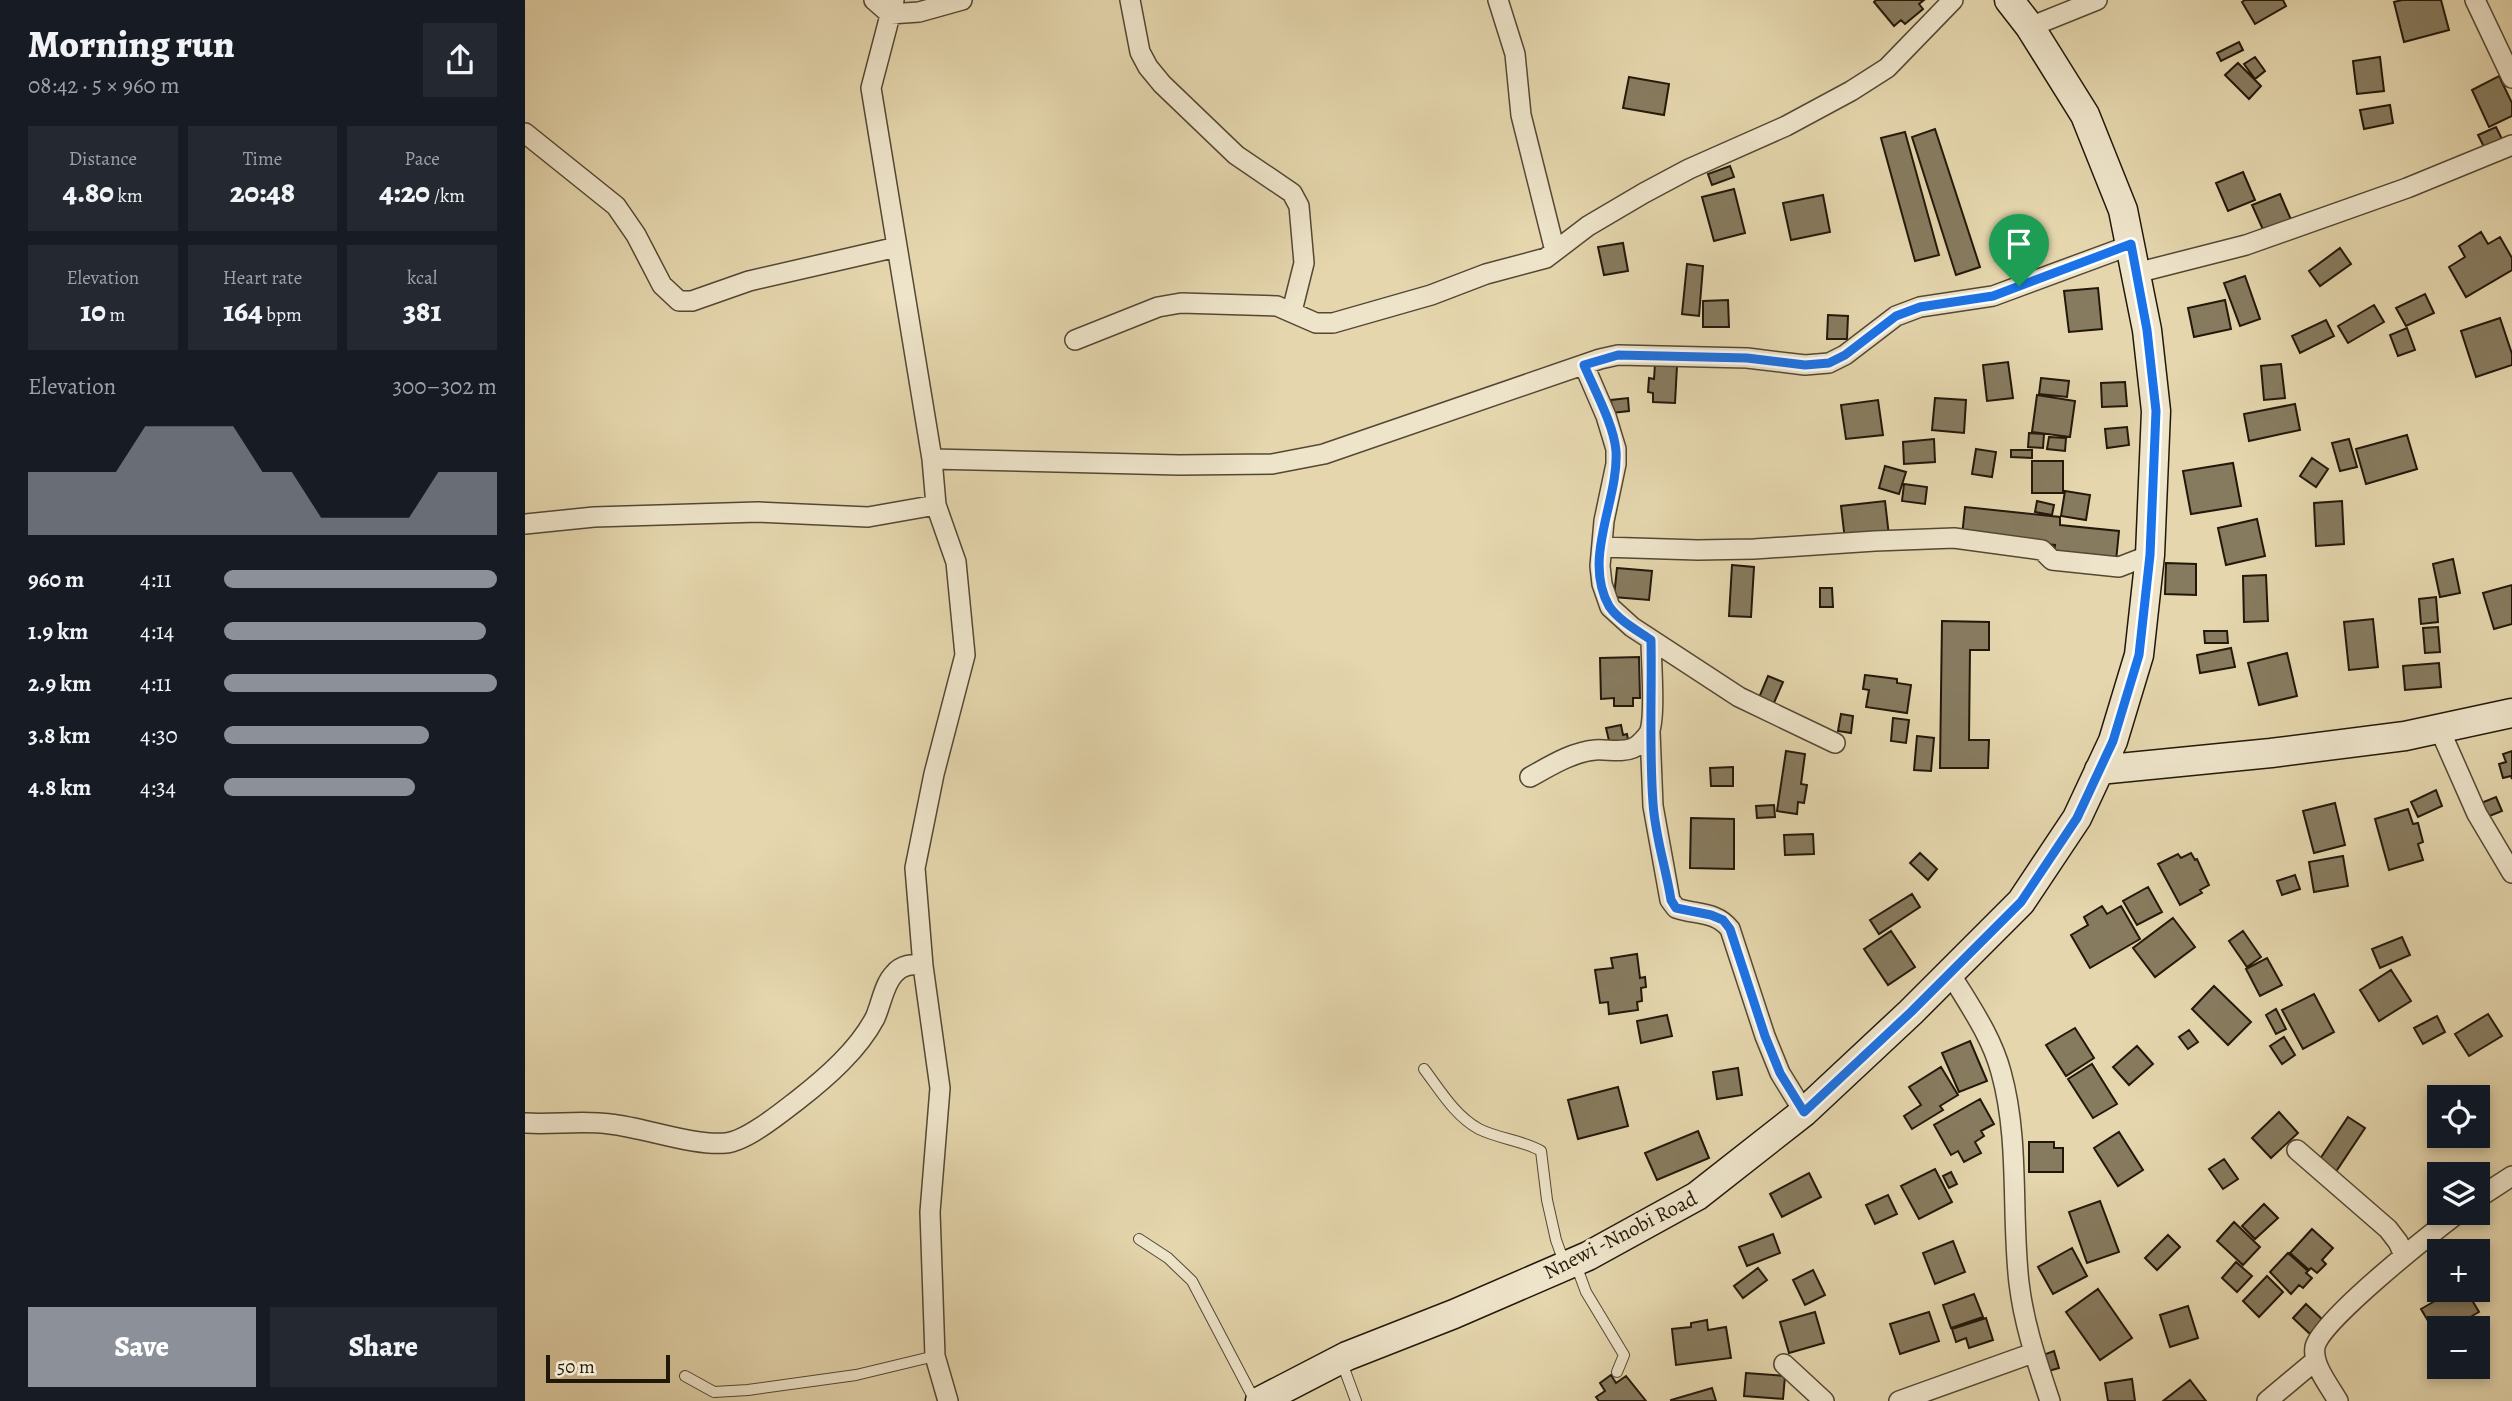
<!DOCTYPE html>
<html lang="en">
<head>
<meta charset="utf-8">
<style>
	body { margin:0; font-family:Alegreya,serif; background:#242831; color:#f1f3f6; height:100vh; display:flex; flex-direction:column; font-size:26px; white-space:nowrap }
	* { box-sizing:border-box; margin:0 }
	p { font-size:23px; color:#9ea1a6 }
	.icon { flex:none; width:38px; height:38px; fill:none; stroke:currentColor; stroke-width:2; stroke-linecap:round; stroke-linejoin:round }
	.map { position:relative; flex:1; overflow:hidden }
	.side { display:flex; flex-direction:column; background:#171b24; width:525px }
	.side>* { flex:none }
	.controls { position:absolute; left:1902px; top:1085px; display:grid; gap:14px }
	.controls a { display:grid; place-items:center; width:63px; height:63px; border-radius:0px; background:#171b24; box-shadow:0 4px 10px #0003; font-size:35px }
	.scale { position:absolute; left:21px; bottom:18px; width:124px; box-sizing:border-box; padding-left:7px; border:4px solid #22180a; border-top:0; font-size:19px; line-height:24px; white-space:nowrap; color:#22180a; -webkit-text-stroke:5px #eee4ca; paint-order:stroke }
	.pin { position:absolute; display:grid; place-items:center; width:60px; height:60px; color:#fff; margin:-72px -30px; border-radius:50% 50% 50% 0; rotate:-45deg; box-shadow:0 0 7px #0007 }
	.pin .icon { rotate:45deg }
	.round { display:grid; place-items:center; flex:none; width:74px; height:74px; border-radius:0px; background:#242831 }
	.headline { display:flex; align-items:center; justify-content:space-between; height:119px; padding:0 28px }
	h1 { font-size:38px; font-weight:800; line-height:52px }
	.figures { display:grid; grid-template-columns:repeat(3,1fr); gap:10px; height:119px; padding:7px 28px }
	.figures div { display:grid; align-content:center; border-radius:0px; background:#242831; text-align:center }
	.figures b { font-size:30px; font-weight:800 }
	.figures small { font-size:19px; font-weight:400 }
	.figures p { font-size:19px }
	.chart { height:196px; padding:14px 28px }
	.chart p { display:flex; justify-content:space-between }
	.chart svg { width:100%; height:126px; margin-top:7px; fill:#8c9099; opacity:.7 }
	.primary-button { display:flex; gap:14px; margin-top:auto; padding:14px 28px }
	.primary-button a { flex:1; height:80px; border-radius:0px; background:#8c9099; color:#fff; font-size:28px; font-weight:800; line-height:80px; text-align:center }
	.primary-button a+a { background:#242831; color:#f1f3f6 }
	ul { padding:0 28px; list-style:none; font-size:23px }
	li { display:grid; grid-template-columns:112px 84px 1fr; align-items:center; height:52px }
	li i { height:18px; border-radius:9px; background:#8c9099 }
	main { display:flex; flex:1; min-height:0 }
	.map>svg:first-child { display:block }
</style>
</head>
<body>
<main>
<section class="side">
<div class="headline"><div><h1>Morning run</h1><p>08:42 · 5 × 960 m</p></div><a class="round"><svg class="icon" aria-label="share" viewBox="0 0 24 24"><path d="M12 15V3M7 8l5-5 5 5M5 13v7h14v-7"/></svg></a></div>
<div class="figures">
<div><p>Distance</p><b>4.80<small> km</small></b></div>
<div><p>Time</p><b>20:48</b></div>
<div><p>Pace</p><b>4:20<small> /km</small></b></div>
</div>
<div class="figures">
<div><p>Elevation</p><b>10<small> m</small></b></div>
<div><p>Heart rate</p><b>164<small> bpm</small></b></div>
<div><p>kcal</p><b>381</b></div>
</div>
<div class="chart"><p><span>Elevation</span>300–302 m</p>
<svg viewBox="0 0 160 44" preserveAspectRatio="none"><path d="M0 44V22L10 22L20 22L30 22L40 6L50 6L60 6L70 6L80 22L90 22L100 38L110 38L120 38L130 38L140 22L150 22L160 22V44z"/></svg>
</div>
<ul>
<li><b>960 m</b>4:11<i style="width:100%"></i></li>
<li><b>1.9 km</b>4:14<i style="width:96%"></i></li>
<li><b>2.9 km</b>4:11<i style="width:100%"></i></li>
<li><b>3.8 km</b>4:30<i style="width:75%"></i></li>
<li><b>4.8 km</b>4:34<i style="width:70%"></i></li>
</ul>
<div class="primary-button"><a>Save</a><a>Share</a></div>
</section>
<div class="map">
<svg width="1987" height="1401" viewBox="0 0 1987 1401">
	<rect width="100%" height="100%" fill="#e5d6ad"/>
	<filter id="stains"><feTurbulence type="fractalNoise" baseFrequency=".00286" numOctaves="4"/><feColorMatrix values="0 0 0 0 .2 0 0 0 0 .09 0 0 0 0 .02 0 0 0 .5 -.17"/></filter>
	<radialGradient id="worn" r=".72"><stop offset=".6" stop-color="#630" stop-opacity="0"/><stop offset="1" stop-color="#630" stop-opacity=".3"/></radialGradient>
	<!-- building -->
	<path fill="#877b5f" stroke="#22180a" stroke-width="2" d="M1351,0H1399L1394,4L1398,9L1380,24L1376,20L1369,26L1349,2Z
		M1720,0H1758L1761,6L1730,24L1717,2Z
		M1877,0H1916L1924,30L1879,42L1869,2Z
		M1714,42L1718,50L1696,61L1692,53Z
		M1730,57L1740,71L1730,79L1719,64Z
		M1855,57L1859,91L1832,94L1828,61Z
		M1713,63L1736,86L1724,99L1700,75Z
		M1974,76L1987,103V116L1964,127L1947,90Z
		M1104,77L1144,84L1139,115L1098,108Z
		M1865,105L1868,123L1839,129L1835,110Z
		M1971,127L1977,139L1959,147L1953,135Z
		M1410,129L1455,267L1431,275L1387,137Z
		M1380,132L1414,255L1390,261L1356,138Z
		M1205,166L1209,177L1187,185L1183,174Z
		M1718,172L1730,200L1703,211L1691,183Z
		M1209,189L1220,233L1189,241L1177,197Z
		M1755,194L1767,222L1740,234L1727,205Z
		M1298,195L1305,232L1266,240L1258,203Z
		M1956,232L1963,244L1975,237L1987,258V270L1941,297L1924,267L1940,257L1934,246Z
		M1098,243L1103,271L1079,275L1073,247Z
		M1815,248L1826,264L1795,286L1784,271Z
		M1162,264L1178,266L1174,316L1157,314Z
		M1720,276L1735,319L1715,326L1699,283Z
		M1573,288L1577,329L1544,332L1539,291Z
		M1900,294L1909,313L1881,326L1871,308Z
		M1203,300L1204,327H1178V301Z
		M1700,300L1706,329L1669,337L1663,308Z
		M1849,305L1859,322L1823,343L1813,326Z
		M1303,315L1323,316L1322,339H1302Z
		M1975,318L1987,354V365L1951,377L1936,331Z
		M1801,320L1809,336L1775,353L1767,336Z
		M1882,328L1890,350L1873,356L1865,335Z
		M1483,362L1488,398L1462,401L1458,365Z
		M1130,364L1152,366L1150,403L1128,402V393L1123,392L1124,378L1129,379Z
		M1756,364L1760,398L1739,400L1736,366Z
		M1516,378L1544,381L1542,397L1514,394Z
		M1600,382L1602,406L1577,407L1576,383Z
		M1512,395L1550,401L1545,437L1507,432Z
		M1103,398L1104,411L1087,413L1086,400Z
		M1410,398L1441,400L1439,433L1407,430Z
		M1353,400L1358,435L1321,439L1316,405Z
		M1770,404L1775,430L1724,441L1719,414Z
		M1602,427L1604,445L1582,448L1580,429Z
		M1504,433L1519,434L1518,448L1503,447Z
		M1882,435L1892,469L1841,484L1831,449Z
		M1524,437L1541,438L1540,451L1522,449Z
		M1409,439L1410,462L1379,464L1378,442Z
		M1824,439L1832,467L1815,471L1807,443Z
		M1451,449L1471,452L1467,477L1447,474Z
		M1486,450H1507V458L1486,457Z
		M1787,458L1803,469L1791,487L1775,476Z
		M1507,461H1538V493H1507Z
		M1708,463L1716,506L1666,514L1658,471Z
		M1360,466L1381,472L1374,494L1354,488Z
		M1379,484L1402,487L1400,504L1377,501Z
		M1540,491L1565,495L1561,520L1536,516Z
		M1360,501L1364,536L1320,540L1316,506Z
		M1512,501L1529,505L1527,515L1510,512Z
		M1817,501L1819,544L1791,546L1789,503Z
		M1440,507L1535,517V525L1594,531L1591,561L1529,555L1530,545L1437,536Z
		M1732,519L1740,556L1701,565L1693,528Z
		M1928,559L1935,593L1915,597L1908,564Z
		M1641,563L1671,564V595L1640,594Z
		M1207,565L1229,567L1226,617L1204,616Z
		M1092,568L1127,571L1124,600L1089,597Z
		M1741,575L1743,621L1719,622L1718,576Z
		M1987,585V624L1969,629L1958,593Z
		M1295,588H1307L1308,607H1295Z
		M1911,597L1913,622L1896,624L1894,599Z
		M1848,619L1853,667L1824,670L1819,622Z
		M1417,621L1464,622V650H1445L1444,740H1464L1463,768H1415Z
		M1913,627L1915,652L1900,653L1898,628Z
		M1679,631H1702L1703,643H1680Z
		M1706,648L1710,667L1675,673L1672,655Z
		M1762,653L1772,696L1734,705L1723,663Z
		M1114,657L1115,698H1108V706H1089V698L1076,699L1075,658Z
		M1914,663L1916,687L1880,690L1878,666Z
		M1340,675L1372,679V683L1386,685L1382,713L1341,707L1344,690L1338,689Z
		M1243,676L1258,682L1248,705L1233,700Z
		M1316,714L1328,716L1326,733L1313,731Z
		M1368,718L1384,720L1381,743L1366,741Z
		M1096,725L1098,735L1102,734L1104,745L1086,749L1081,728Z
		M1392,736L1409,738L1406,771L1389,770Z
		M1261,751L1280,754L1276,784L1282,785L1279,803L1273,802L1272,814L1252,811Z
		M1987,751V779L1986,776L1978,778L1974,764L1981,762L1978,754Z
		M1208,767V786H1186L1185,768Z
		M1911,790L1917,806L1893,817L1886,802Z
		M1971,797L1977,811L1962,817L1956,803Z
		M1810,803L1820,845L1789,853L1778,811Z
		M1249,805L1250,817L1232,818L1231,806Z
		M1883,809L1888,824L1893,823L1898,842L1893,844L1898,860L1864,870L1850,819Z
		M1166,818L1209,819V869L1165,868Z
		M1288,834L1289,854L1260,855L1259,835Z
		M1395,853L1412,869L1403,880L1385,863Z
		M1666,853L1670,860L1672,859L1684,885L1675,890L1677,893L1655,905L1633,864L1653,854L1656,858Z
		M1818,856L1823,886L1789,892L1784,862Z
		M1770,875L1775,889L1757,895L1752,881Z
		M1623,887L1637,912L1612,925L1598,901Z
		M1387,894L1395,907L1354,934L1345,920Z
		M1577,906L1582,914L1596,906L1615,939L1565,968L1546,935L1563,925L1559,917Z
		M1648,918L1670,947L1630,977L1608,948Z
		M1366,931L1390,967L1363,985L1339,949Z
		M1718,931L1736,957L1722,967L1704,941Z
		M1877,937L1885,955L1855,968L1847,949Z
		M1112,954L1115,978L1120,977L1121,987L1116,988L1117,1001L1112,1002L1113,1010L1084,1014L1083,1002L1075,1003L1070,970L1088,968L1086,958Z
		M1742,958L1757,985L1735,996L1721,969Z
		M1866,970L1886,1001L1854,1021L1835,990Z
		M1689,986L1726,1022L1703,1045L1667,1009Z
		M1789,994L1809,1032L1778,1049L1757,1010Z
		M1751,1009L1761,1029L1751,1034L1741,1015Z
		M1963,1014L1977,1036L1944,1056L1930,1034Z
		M1142,1015L1147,1036L1116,1043L1112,1021Z
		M1912,1016L1920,1032L1898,1044L1889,1028Z
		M1550,1028L1569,1058L1541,1076L1521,1045Z
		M1664,1030L1673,1042L1663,1049L1654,1037Z
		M1759,1037L1770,1055L1757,1064L1745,1046Z
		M1445,1041L1462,1081L1434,1092L1417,1053Z
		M1612,1046L1628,1064L1604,1085L1588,1067Z
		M1567,1064L1592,1104L1568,1118L1543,1079Z
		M1416,1067L1433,1095L1415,1106L1418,1110L1387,1129L1379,1116L1396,1105L1384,1087Z
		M1213,1068L1217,1095L1192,1099L1188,1072Z
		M1093,1087L1103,1126L1053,1139L1043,1100Z
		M1455,1099L1469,1124L1456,1131L1459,1136L1450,1142L1456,1153L1439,1162L1433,1151L1426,1155L1409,1125Z
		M1754,1112L1773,1133L1746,1158L1727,1138Z
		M1823,1117L1840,1128L1810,1173L1793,1162Z
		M1173,1131L1184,1158L1132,1180L1120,1153Z
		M1594,1132L1618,1170L1593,1186L1569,1148Z
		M1504,1142H1529V1148H1538V1172H1504Z
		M1699,1159L1713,1179L1698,1189L1684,1169Z
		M1410,1169L1427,1202L1394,1219L1376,1186Z
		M1426,1172L1432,1184L1424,1188L1418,1176Z
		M1284,1173L1296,1197L1257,1217L1245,1194Z
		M1363,1195L1372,1214L1350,1224L1341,1205Z
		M1575,1201L1594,1252L1562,1263L1544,1212Z
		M1739,1204L1753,1218L1730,1239L1717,1226Z
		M1709,1222L1735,1247L1718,1265L1692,1241Z
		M1787,1229L1808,1248L1797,1260L1801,1264L1792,1273L1786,1268L1784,1270L1765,1253Z
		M1248,1234L1255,1253L1222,1266L1214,1247Z
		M1643,1235L1655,1247L1632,1270L1620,1258Z
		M1428,1241L1440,1272L1410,1284L1398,1253Z
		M1547,1248L1562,1276L1528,1294L1513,1267Z
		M1763,1253L1783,1271L1781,1273L1787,1278L1778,1288L1774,1285L1766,1294L1745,1272Z
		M1711,1262L1727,1276L1712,1292L1697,1278Z
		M1233,1268L1242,1280L1218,1298L1209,1286Z
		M1288,1270L1300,1295L1280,1305L1268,1280Z
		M1742,1276L1758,1292L1734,1317L1718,1301Z
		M1573,1289L1607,1338L1575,1360L1541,1312Z
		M1914,1290H1941L1954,1312L1926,1328H1914V1335L1912,1336L1896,1309L1915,1298L1911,1292Z
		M1449,1294L1458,1317L1426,1328L1418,1305Z
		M1781,1304L1798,1320L1785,1334L1768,1318Z
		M1663,1306L1673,1338L1645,1347L1635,1315Z
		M1290,1312L1299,1343L1264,1353L1255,1322Z
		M1404,1312L1414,1341L1375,1354L1365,1324Z
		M1461,1318L1468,1340L1444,1348L1441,1338L1431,1342L1427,1329Z
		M1182,1320L1183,1330L1201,1327L1206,1358L1151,1365L1147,1329L1166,1327V1323Z
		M1529,1351L1534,1368L1520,1372L1515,1356Z
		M1221,1373L1260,1376L1258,1399L1219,1396Z
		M1086,1375L1091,1383L1101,1376L1121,1401H1074L1071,1397L1080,1391L1075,1383Z
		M1607,1379L1610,1401H1583L1580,1383Z
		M1665,1380L1681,1401H1638Z
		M1187,1388L1191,1401H1146V1400Z"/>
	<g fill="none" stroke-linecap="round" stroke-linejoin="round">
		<defs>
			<path id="lane" d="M899,1069C915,1090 930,1116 954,1129C974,1139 997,1140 1016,1151L1022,1200L1031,1240L1040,1265
				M614,1239L643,1258L667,1281L730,1401
				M1051,1265L1061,1292L1099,1355L1092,1372
				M816,1360L831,1401
				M160,1376L189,1392L223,1390L331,1375L410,1356"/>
			<path id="street" d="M349,0L365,14L394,12L437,0
				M369,0L346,88L407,459L411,505L431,562L440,655L409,774L390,868L398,966L415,1088L405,1212L410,1356L423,1401
				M605,0L615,52L623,67L637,84L711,155L767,193L774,206L779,263L767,311
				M973,0L990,54L996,115L1030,251
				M1950,0L1987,78
				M1505,27L1572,0
				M0,133L91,206L111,235L137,285L154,301H167L224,281L372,247
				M1611,273L1721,245L1882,188L1987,145
				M550,340L633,307L656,303L752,306L791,323H808L906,295L961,274L1021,258L1063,226L1119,193L1164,169L1261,126L1326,91L1362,68L1428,0
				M1059,365L1081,416L1091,449V464L1079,521L1075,566L1077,584L1085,607L1107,627L1214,697L1310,743
				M407,459L654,465L747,464L799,454L1075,359L1093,355L1222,358L1280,365L1304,363L1320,355L1371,316L1395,307L1468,296L1606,245
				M0,524L69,517L233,512L343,517L411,505
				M1077,547L1173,550L1229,549L1350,541L1429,538L1517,550L1527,560L1594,567L1625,555
				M1914,728L1952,814L1987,873
				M1125,732L1128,806L1145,900L1151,908C1171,915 1191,911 1205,929L1240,1036L1255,1073L1279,1112
				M1005,777C1025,766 1047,752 1070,750C1082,749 1097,753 1108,748C1113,746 1121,738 1124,733C1131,718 1126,660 1126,640
				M1425,973C1444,1005 1466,1035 1476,1072C1495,1140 1486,1213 1494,1283C1499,1325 1512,1362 1525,1401
				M0,1123C28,1125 57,1120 85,1124C121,1128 167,1146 201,1143C222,1141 257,1112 274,1099C302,1077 333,1050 350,1018C356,1005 359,984 369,974C376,965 388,963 398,966
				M1772,1150L1863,1229L1873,1242L1879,1255
				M1953,1198L1987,1176
				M1259,1364L1299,1401
				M1374,1401L1508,1353
				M1742,1401L1791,1360
				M1813,1401C1804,1385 1787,1365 1790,1347C1796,1320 1907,1233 1933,1213"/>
			<path id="secondary" d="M1574,770L1746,753L1880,736L1987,713
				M735,1401L822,1356L929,1314L1063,1256L1172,1196L1279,1112L1386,1012L1496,902L1552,818L1588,741L1614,655L1625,555L1631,411L1622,330L1598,210L1560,115L1505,27L1484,0"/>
		</defs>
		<!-- lane casing -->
		<use href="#lane" stroke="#534833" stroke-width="12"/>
		<!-- street casing -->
		<use href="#street" stroke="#534833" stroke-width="22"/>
		<!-- secondary casing -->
		<use href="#secondary" stroke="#22180a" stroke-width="31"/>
		<!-- lane -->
		<use href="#lane" stroke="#eee4ca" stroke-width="10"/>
		<!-- street -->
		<use href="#street" stroke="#eee4ca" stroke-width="19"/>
		<!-- secondary -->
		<use href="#secondary" stroke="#eee4ca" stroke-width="28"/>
	</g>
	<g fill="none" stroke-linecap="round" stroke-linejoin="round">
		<defs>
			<path id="route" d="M1606,244L1622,330L1631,411L1625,555L1614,655L1588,741L1552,818L1496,902L1386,1012L1279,1112L1255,1073L1240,1036L1205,929L1198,920L1186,915L1151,908L1146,900C1141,868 1130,836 1128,803C1124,749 1127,695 1126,640C1113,631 1093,620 1084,606C1057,558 1094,500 1091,451C1089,425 1069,389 1059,365L1093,355L1222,358L1280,365L1304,363L1320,355L1371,316L1395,307L1468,296Z"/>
		</defs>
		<!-- route casing -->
		<use href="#route" stroke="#fff" stroke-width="14"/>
		<!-- route -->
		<use href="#route" stroke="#1a73e8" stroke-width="9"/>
	</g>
	<g text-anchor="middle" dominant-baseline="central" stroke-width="7" stroke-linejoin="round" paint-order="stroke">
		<!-- street labels -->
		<g font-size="21" fill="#22180a" stroke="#eee4ca">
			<text transform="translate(1095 1235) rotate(-27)">Nnewi -Nnobi Road</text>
		</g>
	</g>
	<rect width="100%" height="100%" filter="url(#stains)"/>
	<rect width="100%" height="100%" fill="url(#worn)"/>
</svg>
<div class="controls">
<a><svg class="icon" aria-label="locate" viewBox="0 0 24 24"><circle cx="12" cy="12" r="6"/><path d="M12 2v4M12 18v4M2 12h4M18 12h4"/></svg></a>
<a><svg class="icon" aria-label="layers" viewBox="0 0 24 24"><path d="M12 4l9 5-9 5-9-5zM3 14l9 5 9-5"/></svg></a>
<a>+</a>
<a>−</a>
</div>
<div class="scale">50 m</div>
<div class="pin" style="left:1494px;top:286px;background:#1e9e55"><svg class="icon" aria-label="arrive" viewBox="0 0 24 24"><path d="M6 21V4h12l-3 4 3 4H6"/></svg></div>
</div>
</main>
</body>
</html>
